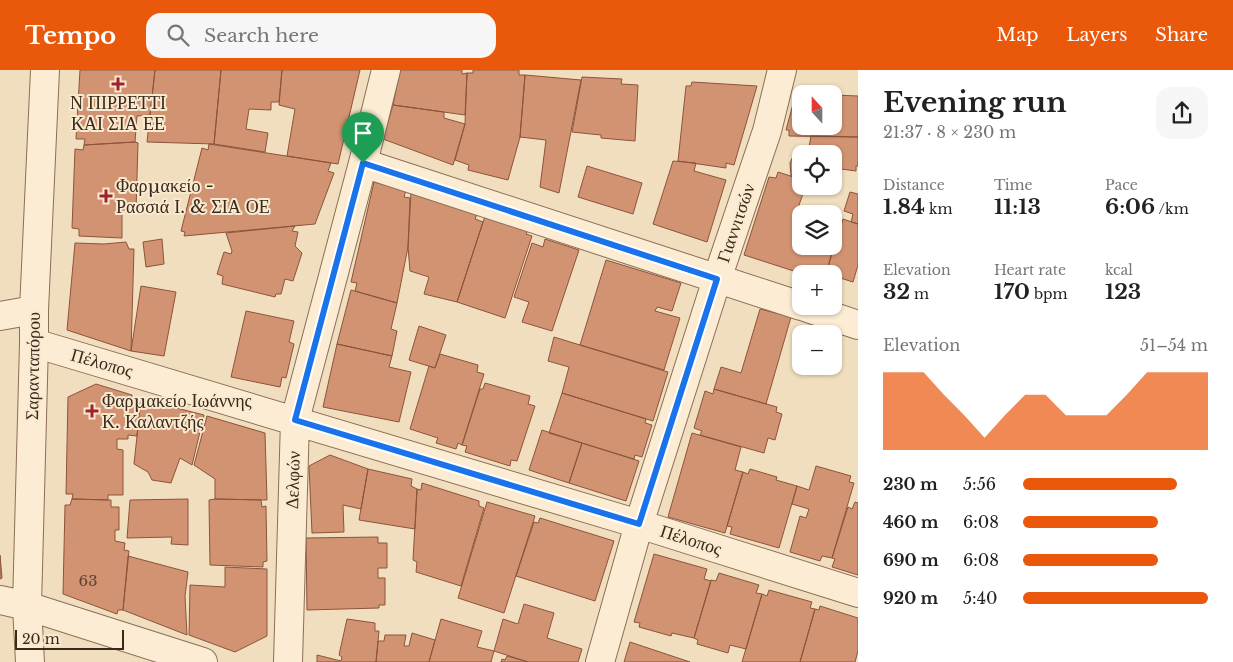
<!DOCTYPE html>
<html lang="en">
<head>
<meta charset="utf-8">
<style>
	body { margin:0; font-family:"Libre Baskerville",serif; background:#f6f6f6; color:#222; height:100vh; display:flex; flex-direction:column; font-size:19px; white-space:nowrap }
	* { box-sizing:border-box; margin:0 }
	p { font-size:16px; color:#767676 }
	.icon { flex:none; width:28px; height:28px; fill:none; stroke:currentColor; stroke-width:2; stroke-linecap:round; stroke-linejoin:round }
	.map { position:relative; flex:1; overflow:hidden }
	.side { display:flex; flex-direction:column; background:#fff; width:375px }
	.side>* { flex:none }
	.needle { width:32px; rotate:339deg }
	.fabs { position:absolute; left:792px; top:15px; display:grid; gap:10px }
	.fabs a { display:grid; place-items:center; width:50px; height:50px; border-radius:10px; background:#fff; box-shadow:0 1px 4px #0004; font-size:25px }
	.scale { position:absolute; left:15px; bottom:12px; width:109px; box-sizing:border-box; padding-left:5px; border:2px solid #3a281c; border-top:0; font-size:14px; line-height:18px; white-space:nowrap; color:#3a281c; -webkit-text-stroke:4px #f8e9cf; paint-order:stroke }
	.pin { position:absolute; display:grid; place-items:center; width:42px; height:42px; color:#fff; margin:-51px -21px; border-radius:50% 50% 50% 0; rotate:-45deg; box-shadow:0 0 5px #0007 }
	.pin .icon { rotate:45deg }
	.round { display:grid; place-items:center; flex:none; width:52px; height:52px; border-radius:15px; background:#f6f6f6 }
	.headline { display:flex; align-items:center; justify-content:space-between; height:85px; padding:0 25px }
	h1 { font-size:28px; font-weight:700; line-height:38px }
	.metrics { display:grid; grid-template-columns:repeat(3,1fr); gap:8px; height:85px; padding:5px 25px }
	.metrics div { display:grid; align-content:center }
	.metrics b { font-size:21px; font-weight:700 }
	.metrics small { font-size:14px; font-weight:400 }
	.metrics p { font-size:14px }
	.chart { height:140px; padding:10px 25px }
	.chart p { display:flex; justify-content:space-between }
	.chart svg { width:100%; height:90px; margin-top:5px; fill:#ea580c; opacity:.7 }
	ul { padding:0 25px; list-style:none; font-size:16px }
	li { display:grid; grid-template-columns:80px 60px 1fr; align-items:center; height:38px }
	li i { height:12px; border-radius:6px; background:#ea580c }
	header { display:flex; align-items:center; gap:30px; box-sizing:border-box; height:70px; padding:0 25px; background:#ea580c; color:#fff }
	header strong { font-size:24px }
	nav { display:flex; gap:28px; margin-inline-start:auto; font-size:18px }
	.search { width:350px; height:45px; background:#f6f6f6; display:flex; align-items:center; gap:12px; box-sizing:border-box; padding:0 18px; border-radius:15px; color:#767676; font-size:19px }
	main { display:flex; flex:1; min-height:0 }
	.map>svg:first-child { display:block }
</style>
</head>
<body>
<header>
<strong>Tempo</strong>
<div class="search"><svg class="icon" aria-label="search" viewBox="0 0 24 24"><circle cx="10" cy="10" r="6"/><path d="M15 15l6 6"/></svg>Search here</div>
<nav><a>Map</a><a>Layers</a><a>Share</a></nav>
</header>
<main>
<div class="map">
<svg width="858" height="592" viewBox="0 0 858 592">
	<rect width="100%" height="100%" fill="#f1debf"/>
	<!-- building -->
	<path fill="#d29372" stroke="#8c543a" d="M80,0H155L150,45L137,46L135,72L84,75L85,69H76Z
		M155,0H221L214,74L147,72Z
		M221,0H282L279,32H271V40L249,39L246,59L268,63L265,82L214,74Z
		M282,0H360L338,94L287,86L295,39L279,35Z
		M400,0H462V4L467,3L465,45L393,35Z
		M473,0H519V5H525L520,67L508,110L468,100L469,95L455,90L465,54L467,3H473Z
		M525,5L581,10L559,123L540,117L546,70L520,67Z
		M582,7L622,9L621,14L638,15L635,71L601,68V65L572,62Z
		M692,12L757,16L734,95L726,93V98L678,91L686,16H691Z
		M796,23L805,24H801V56H834V25L858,26V67L789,66V60H786Z
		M393,35L444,42V48L465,54L453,95L383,69Z
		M811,66L858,67V96H856V101L841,99L838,113L835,111L834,114V84H801V109L791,106L790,93L795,82L808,83Z
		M135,72L138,73L136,140H122V168L79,166V159L72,158L75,79L83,80L84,75Z
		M209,74L331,93L328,101L334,103L315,154L184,166L185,162L181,161L202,78L208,80Z
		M673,91L696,93L694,101L726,110L707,172L653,154Z
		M587,96L642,113L633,144L578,127Z
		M778,102L800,109L799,115L805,118L798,138L807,142V144H801V176H829L828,178L833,179L827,200L820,197L818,204H803L744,185L769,107L776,108Z
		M374,112L406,120L404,127L410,128L408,177L397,233L355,221L357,213L351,212Z
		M411,122L478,142L475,149L483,152L457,232L424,224L429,207L410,201L408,177Z
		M850,122L858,124V154L851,152L853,144L844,141Z
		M485,146L528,160L526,164L532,166L505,248L457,232Z
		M843,149L858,154V195L853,212L834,206V204L826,203Z
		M295,156L292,161L298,162L295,176L302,183L293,211L285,209L281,224H276L275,227L222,214L223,206L217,204L224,182L231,184L232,181L226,163Z
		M162,169L164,194L146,197L143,172Z
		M545,169L579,180L552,261L522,252L529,232L514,227L532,173L543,177Z
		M126,172L129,179H134L131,281L67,260L75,173L104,174Z
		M606,190L681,213L672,241L657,237L655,241L680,248L664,300L580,275Z
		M141,216L176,222L164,286L131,281Z
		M351,220L397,233L391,259L397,261L392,286L337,274Z
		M760,239L791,247L766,334L714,319L721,297L741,303Z
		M246,241L294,251L289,272L294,274L286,308L282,307L280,317L231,307Z
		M419,256L446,265L435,298L409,290Z
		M554,267L668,302L653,351L562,323L569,297L548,291Z
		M337,274L392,286L389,297L411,302L399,352L323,337Z
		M440,284L478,295L477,302L484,304L462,375L458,373L456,379L436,373L438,368L410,359L429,296L435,298Z
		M485,313L530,326L528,334L535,336L517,391L511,390L510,396L465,382L467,376L462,375L480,319H483Z
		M96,314L132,325L131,332L140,333L137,366L128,365V369H117V379L123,380V425H108V430L72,429L73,424H66L68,327Z
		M714,319L777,337L776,342L782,344L775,370L768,368L764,383L700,365L702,361L694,358L705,321L713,324Z
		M562,323L646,349L645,353L652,355L642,387L635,385L634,389L549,363Z
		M141,329L204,345L192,395L180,388L171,413L152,410L148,402L134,394Z
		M207,346L265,363L267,430L215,429V409L194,395Z
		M542,360L582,373L569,413L529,400Z
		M692,363L741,377L735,400L743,402L725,463L668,447Z
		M582,373L639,391L626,431L569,413Z
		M330,385L368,399L361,439L343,435L344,462L312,463L309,396Z
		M816,396L851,406L849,412L854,413L832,488L822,486L820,491L790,482L800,446L806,448L809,439L792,434L797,416L809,420Z
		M368,399L412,409L411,416L417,419L415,459L359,450Z
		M750,399L777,407L776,410L797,416L779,478L730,464L732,457L727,456L743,402L748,404Z
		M422,413L479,431V436L484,438L461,516L416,502L417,492L413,490L417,419L421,420Z
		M72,429L111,430V437H119V460H115V471L125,473L124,480L129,481L123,540H118L117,544L63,524L65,435H70Z
		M188,429V475L171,474L172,467L127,468L130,430Z
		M215,429L261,430L262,437L266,436L267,491L263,492V497L210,495L209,430Z
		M487,432L535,446L504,543L458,528Z
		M855,432L858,433V505L832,497L835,489L832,488L848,437L852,439Z
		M540,448L614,471L595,531L516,506L534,452L538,453Z
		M378,467V473H387V498H378V508H385V535H379V538L307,540L306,468Z
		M654,484L707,499L704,509L711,511L694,568L672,563L671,566L639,557L640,553L634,552Z
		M0,485L2,508L0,509Z
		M128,486L188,502L185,526L187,565L123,540Z
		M225,497L267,499V566L235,582L189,565L190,515L225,517Z
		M719,503L759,515L756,523L762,524L746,579L730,575L728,583L697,574L698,570L694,568L711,510L716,511Z
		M769,520L812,532L810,538L815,539L800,592H742L762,524L767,526Z
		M524,534L554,543L547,568L582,579L578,592H528L494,581L503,549L518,554Z
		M820,536L858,548V581L855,592H800L815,539L819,540Z
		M347,549L375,553V561H379L376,592H317V585L341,591L342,587L339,585Z
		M441,549L482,561L477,577L494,581L491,592H429Z
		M412,563L435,570L429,592H376L378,571H384L385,565H406L404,576H409Z
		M630,572L690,592H624Z
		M507,586L528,592H501L502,589L505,590Z"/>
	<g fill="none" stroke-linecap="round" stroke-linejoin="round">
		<defs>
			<path id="minor" d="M363,93L801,236
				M802,236L858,255
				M0,246L34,240
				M34,273L639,454L858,523
				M0,530L27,536L203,592
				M30,592L27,536L34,273V240L45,0
				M288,592L295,350L363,93L386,0
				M600,592L639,454L717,209L767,61L782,0"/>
		</defs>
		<!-- minor casing -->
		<use href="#minor" stroke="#8b6e56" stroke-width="30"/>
		<!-- minor -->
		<use href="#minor" stroke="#fbecd3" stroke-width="28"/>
	</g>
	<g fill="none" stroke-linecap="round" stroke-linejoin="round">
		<defs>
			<path id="route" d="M363,93L717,209L639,454L295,350Z"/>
		</defs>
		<!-- route casing -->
		<use href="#route" stroke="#fff" stroke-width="10"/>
		<!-- route -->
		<use href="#route" stroke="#1a73e8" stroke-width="6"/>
	</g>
	<!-- markers -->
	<g fill="#9f222c" stroke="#f8e9cf" stroke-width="2">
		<path d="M115.5 6.5h5v5h5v5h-5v5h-5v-5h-5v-5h5z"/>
		<path d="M103.5 118.5h5v5h5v5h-5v5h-5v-5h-5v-5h5z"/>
		<path d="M89.5 333.5h5v5h5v5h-5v5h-5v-5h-5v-5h5z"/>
	</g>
	<g text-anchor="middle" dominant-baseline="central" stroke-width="4" stroke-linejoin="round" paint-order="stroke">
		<!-- number labels -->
		<g font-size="15" fill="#604332">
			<text x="88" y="510">63</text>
		</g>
		<!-- poi labels -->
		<g font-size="18" fill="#3a281c" stroke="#f8e9cf" text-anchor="start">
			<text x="118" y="33" text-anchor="middle">Ν ΠΙΡΡΕΤΤΙ<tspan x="118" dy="21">ΚΑΙ ΣΙΑ ΕΕ</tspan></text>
			<text x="116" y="116">Φαρμακείο -<tspan x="116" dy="21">Ρασσιά Ι. &amp; ΣΙΑ ΟΕ</tspan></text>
			<text x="102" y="331">Φαρμακείο Ιωάννης<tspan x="102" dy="21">Κ. Καλαντζής</tspan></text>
		</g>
		<!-- street labels -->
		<g font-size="18" fill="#3a281c" stroke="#f8e9cf">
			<text transform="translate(736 153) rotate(-71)">Γιαννιτσών</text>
			<text transform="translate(102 293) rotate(16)">Πέλοπος</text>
			<text transform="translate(33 296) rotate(-89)">Σαρανταπόρου</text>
			<text transform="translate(293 410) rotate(-88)">Δελφών</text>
			<text transform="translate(691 470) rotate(18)">Πέλοπος</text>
		</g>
	</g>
</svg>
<div class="fabs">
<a><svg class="needle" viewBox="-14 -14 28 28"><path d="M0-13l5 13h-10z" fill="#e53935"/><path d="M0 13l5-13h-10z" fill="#767676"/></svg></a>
<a><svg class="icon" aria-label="locate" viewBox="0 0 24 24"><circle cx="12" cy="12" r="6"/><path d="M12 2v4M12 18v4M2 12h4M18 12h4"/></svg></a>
<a><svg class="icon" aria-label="layers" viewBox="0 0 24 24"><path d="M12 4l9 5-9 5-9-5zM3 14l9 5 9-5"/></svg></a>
<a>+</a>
<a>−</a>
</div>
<div class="scale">20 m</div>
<div class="pin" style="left:363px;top:93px;background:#1e9e55"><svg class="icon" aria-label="arrive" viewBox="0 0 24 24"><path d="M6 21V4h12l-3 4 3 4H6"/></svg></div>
</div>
<section class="side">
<div class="headline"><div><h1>Evening run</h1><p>21:37 · 8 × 230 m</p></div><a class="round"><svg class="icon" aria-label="share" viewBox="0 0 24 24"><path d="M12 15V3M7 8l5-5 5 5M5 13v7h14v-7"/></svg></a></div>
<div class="metrics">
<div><p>Distance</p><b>1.84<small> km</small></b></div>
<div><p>Time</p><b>11:13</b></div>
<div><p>Pace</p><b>6:06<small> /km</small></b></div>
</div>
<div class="metrics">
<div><p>Elevation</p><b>32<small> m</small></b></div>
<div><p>Heart rate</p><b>170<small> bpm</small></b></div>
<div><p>kcal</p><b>123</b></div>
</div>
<div class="chart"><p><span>Elevation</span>51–54 m</p>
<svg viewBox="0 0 160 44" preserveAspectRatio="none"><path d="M0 44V6L10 6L20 6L30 17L40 27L50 38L60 27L70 17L80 17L90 27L100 27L110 27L120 17L130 6L140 6L150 6L160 6V44z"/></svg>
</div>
<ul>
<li><b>230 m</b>5:56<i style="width:83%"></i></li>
<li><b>460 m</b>6:08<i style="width:73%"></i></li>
<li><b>690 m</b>6:08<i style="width:73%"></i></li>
<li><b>920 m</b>5:40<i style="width:100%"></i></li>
</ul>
</section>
</main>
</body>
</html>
